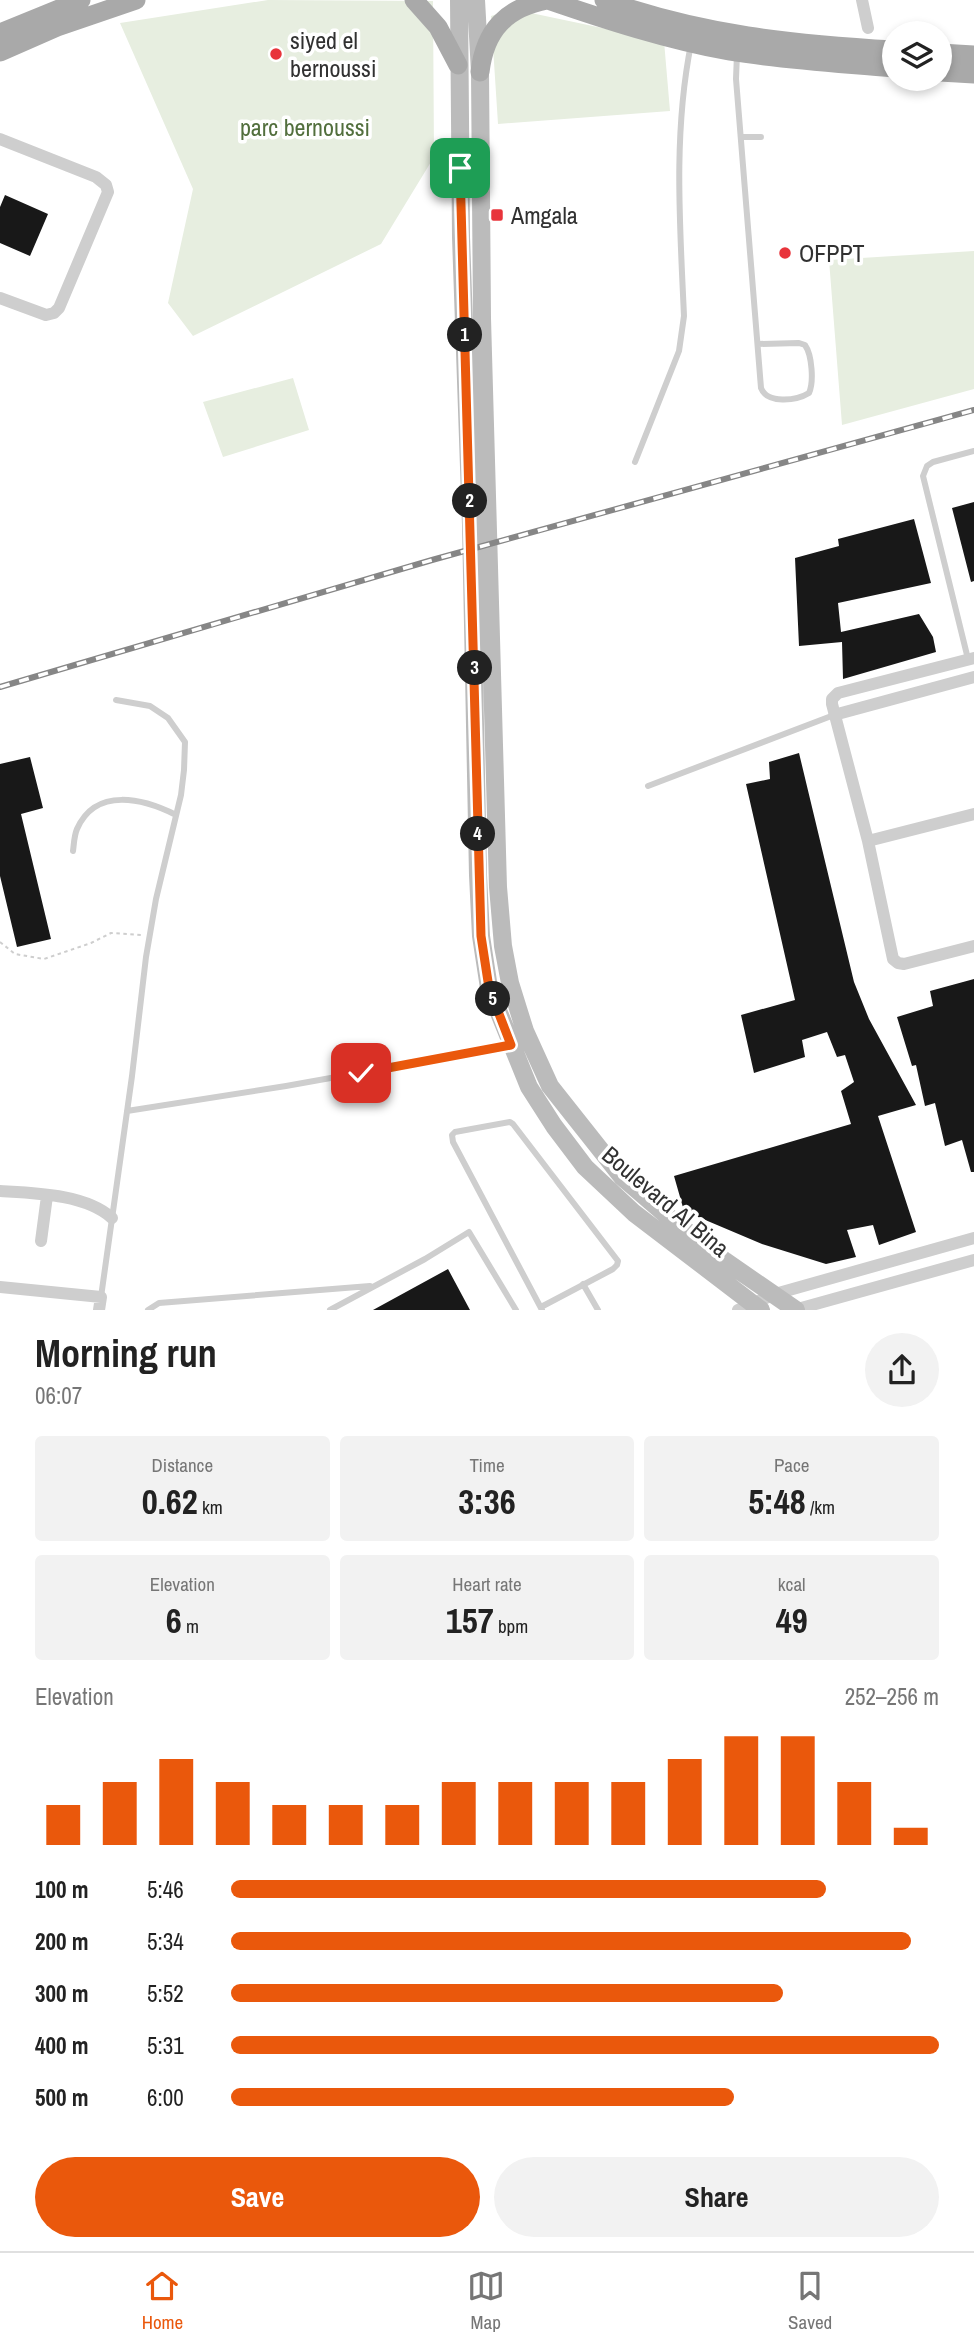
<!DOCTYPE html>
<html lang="en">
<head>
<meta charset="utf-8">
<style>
	body { margin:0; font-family:"Archivo Narrow",sans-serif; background:#f2f2f2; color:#222; height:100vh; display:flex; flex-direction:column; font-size:26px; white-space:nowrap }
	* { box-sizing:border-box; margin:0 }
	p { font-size:23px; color:#767676 }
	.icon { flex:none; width:38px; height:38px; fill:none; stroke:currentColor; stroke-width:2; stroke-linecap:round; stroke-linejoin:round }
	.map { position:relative; height:1310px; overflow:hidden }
	.drawer { display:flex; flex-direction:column; background:#fff; flex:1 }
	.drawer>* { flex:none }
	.controls { position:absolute; left:882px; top:21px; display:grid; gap:14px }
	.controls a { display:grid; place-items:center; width:70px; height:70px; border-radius:50%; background:#fff; box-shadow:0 4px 10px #0003; font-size:35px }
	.pin { position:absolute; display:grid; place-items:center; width:60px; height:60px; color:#fff; margin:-30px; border-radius:14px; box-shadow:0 4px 10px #0006 }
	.km { position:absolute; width:35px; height:35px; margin:-18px; border-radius:50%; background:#222; color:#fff; font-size:19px; line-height:35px; text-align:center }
	.round { display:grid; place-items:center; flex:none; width:74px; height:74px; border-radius:37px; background:#f2f2f2 }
	.head { display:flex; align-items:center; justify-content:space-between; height:119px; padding:0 35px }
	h1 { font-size:38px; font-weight:800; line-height:52px }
	.stats { display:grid; grid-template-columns:repeat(3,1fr); gap:10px; height:119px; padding:7px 35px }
	.stats div { display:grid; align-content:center; border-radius:7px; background:#f2f2f2; text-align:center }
	.stats b { font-size:35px; font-weight:800 }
	.stats small { font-size:19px; font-weight:400 }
	.stats p { font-size:19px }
	.chart { height:196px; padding:14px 35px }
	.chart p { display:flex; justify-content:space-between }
	.chart svg { width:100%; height:126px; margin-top:7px; stroke:#ea580c; stroke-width:6 }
	.button { display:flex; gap:14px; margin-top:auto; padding:14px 35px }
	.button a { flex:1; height:80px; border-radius:42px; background:#ea580c; color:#fff; font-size:28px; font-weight:800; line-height:80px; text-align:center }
	.button a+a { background:#f2f2f2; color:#222 }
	ul { padding:0 35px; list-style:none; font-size:23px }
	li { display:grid; grid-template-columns:112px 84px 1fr; align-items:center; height:52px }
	li i { height:18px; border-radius:9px; background:#ea580c }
	.tabs { display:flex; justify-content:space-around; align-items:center; height:98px; border-top:2px solid #e0e0e0; background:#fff; font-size:19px; color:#767676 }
	.tabs a { display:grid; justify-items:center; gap:4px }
	.tabs .selected { color:#ea580c }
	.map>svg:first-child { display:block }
</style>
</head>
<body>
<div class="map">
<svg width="974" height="1310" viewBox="0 0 974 1310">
	<rect width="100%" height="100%" fill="#fff"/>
	<!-- green -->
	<path fill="#e7eee0" d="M268,0L433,1L434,157L381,244L193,336L168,303L193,189L120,23Z
		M512,9L664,41L670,111L498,124L491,16Z
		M974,251V389L842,425L829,260Z
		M293,378L309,430L223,457L203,402Z"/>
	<!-- building -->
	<path fill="#181818" d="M5,195L48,214L30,256L0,243V207Z
		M974,502V581L971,582L952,508Z
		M914,519L931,583L838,603L841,632L919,614L933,637L936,652L843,679L842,642L799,646L795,558L839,546L838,539Z
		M799,753L854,982L869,1019L916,1105L878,1116L916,1232L879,1245L873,1225L847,1230L856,1257L826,1264L762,1244L684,1211L674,1176L851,1124L841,1091L854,1082L845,1055L837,1057L827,1032L802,1040L805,1057L754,1073L741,1015L795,1000L746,784L770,779L769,762Z
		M30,757L43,808L21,814L51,939L17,947L0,876V764Z
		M974,979V1172H971L962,1140L945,1146L935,1103L925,1106L916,1065L912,1066L897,1017L933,1006L930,991Z
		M448,1269L470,1310H373Z"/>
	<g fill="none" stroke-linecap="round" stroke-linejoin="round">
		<!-- path -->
		<path stroke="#cecece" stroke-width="2" stroke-dasharray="3.5 3.5" stroke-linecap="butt" d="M0,942L15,954L44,959L91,943L111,933L141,935"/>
		<!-- service -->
		<path stroke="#cecece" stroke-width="6" d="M737,54L736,79L761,388C767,404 796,401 809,393C814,382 812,355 805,345L799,343L758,344
			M741,137H761
			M635,462L679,351L684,316C680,226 673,134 691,44
			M968,659L923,476L927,466L933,462L974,451
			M648,786L834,715
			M73,851C74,844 74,836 77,829C96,786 144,799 176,815
			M127,1111L286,1086L509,1046
			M583,1284L598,1310
			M101,1297L132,1076L146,957L156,899L181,795L184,770L185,742L168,718L150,706L116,700
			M541,1307L613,1269L617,1265L618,1261L513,1124L510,1122L455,1132L452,1135L453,1142L542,1310
			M148,1310L159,1303L370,1286
			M330,1310L425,1259L469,1232L516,1310"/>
		<!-- minor -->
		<path stroke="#cecece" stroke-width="12" d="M862,0L868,28
			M0,139L96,177L106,185L108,192L59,308L54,313L46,315L0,298
			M974,658L838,693L832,699V704L868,841L893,959L898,963L904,964L974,946
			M834,715L974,677
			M868,841L974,814
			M0,1191C34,1193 86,1194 112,1218
			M41,1241L47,1196
			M0,1287L101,1297L99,1310
			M738,1310L775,1294L974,1238
			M794,1310L974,1260"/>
		<!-- secondary -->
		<path stroke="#bbb" stroke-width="18" d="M459,0L461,237L471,525L478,875L481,936L489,988L529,1087L554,1126L585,1167L634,1213L761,1310
			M476,0L480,72L482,318L498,887L503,946L510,983L525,1031L550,1086L622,1177L665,1214L725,1261L796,1310"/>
		<!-- primary -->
		<path stroke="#a9a9a9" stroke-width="19" d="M414,0L438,27L458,65
			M548,0C606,20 668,40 729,51C783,60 839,63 894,68
			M604,0C702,35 792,44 894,50
			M0,33L81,0
			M0,52L57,27L136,0
			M940,53L974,55
			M480,72C485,30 506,8 547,0
			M940,72L974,74"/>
		<defs>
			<path id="rail" d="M0,687L432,560L974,410"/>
		</defs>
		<!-- rail casing -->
		<use href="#rail" stroke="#868686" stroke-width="6"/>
		<!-- rail -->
		<use href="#rail" stroke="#fff" stroke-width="3.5" stroke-dasharray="10" stroke-linecap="butt"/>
	</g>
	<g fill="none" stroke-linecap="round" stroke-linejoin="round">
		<defs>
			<path id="route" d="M361,1073L511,1045L489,988L481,936L460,168"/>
		</defs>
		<!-- route casing -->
		<use href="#route" stroke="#fff" stroke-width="14"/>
		<!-- route -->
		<use href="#route" stroke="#ea580c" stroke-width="9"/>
	</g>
	<!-- markers -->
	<g fill="#e8343b" stroke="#fff" stroke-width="2.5">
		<circle cx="276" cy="54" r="7"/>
		<rect x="490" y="208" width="14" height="14" rx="3.5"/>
		<circle cx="785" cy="253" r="7"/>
	</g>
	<g text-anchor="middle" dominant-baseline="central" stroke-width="7" stroke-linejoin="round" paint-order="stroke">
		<!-- poi labels -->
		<g font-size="24" fill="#313131" stroke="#fff" text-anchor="start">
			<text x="290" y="40">siyed el<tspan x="290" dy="28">bernoussi</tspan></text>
			<text x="511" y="215">Amgala</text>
			<text x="799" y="253">OFPPT</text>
		</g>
		<!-- park labels -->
		<g font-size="24" fill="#526f3d" stroke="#fff">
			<text x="305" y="127">parc bernoussi</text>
		</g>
		<!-- street labels -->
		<g font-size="24" fill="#313131" stroke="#fff">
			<text transform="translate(666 1201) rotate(40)">Boulevard Al Bina</text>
		</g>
	</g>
</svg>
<div class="controls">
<a><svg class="icon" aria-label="layers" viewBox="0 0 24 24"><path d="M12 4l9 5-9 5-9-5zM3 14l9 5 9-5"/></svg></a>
</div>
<div class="pin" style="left:460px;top:168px;background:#1e9e55"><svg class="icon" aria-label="arrive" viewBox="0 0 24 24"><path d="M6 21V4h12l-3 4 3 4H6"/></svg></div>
<div class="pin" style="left:361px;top:1073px;background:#d93025"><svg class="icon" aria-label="check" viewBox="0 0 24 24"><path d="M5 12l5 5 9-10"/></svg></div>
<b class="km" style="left:465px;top:335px">1</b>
<b class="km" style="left:470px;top:501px">2</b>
<b class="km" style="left:475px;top:668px">3</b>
<b class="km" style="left:478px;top:834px">4</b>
<b class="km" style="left:493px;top:999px">5</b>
</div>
<section class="drawer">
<div class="head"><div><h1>Morning run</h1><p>06:07</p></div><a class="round"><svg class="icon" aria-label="share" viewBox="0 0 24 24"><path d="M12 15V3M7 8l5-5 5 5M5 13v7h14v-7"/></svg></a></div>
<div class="stats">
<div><p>Distance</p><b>0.62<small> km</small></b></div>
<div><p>Time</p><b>3:36</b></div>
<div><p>Pace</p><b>5:48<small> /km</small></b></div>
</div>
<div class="stats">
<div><p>Elevation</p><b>6<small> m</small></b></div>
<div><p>Heart rate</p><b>157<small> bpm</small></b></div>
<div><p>kcal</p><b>49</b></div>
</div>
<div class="chart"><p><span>Elevation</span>252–256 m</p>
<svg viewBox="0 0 160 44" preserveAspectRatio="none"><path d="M5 44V30M15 44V22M25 44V14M35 44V22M45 44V30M55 44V30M65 44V30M75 44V22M85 44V22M95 44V22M105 44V22M115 44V14M125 44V6M135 44V6M145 44V22M155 44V38"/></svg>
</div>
<ul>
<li><b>100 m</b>5:46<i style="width:84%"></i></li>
<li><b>200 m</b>5:34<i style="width:96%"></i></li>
<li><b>300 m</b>5:52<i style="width:78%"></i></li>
<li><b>400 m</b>5:31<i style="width:100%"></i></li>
<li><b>500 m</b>6:00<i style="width:71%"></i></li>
</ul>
<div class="button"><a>Save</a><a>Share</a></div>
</section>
<nav class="tabs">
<a class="selected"><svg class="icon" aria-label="home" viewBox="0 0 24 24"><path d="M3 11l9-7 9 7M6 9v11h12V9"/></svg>Home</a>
<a><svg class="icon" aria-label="map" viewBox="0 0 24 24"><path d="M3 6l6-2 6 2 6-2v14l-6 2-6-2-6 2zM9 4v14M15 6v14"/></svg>Map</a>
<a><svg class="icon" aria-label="saved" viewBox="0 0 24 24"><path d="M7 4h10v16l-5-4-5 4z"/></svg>Saved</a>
</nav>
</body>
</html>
